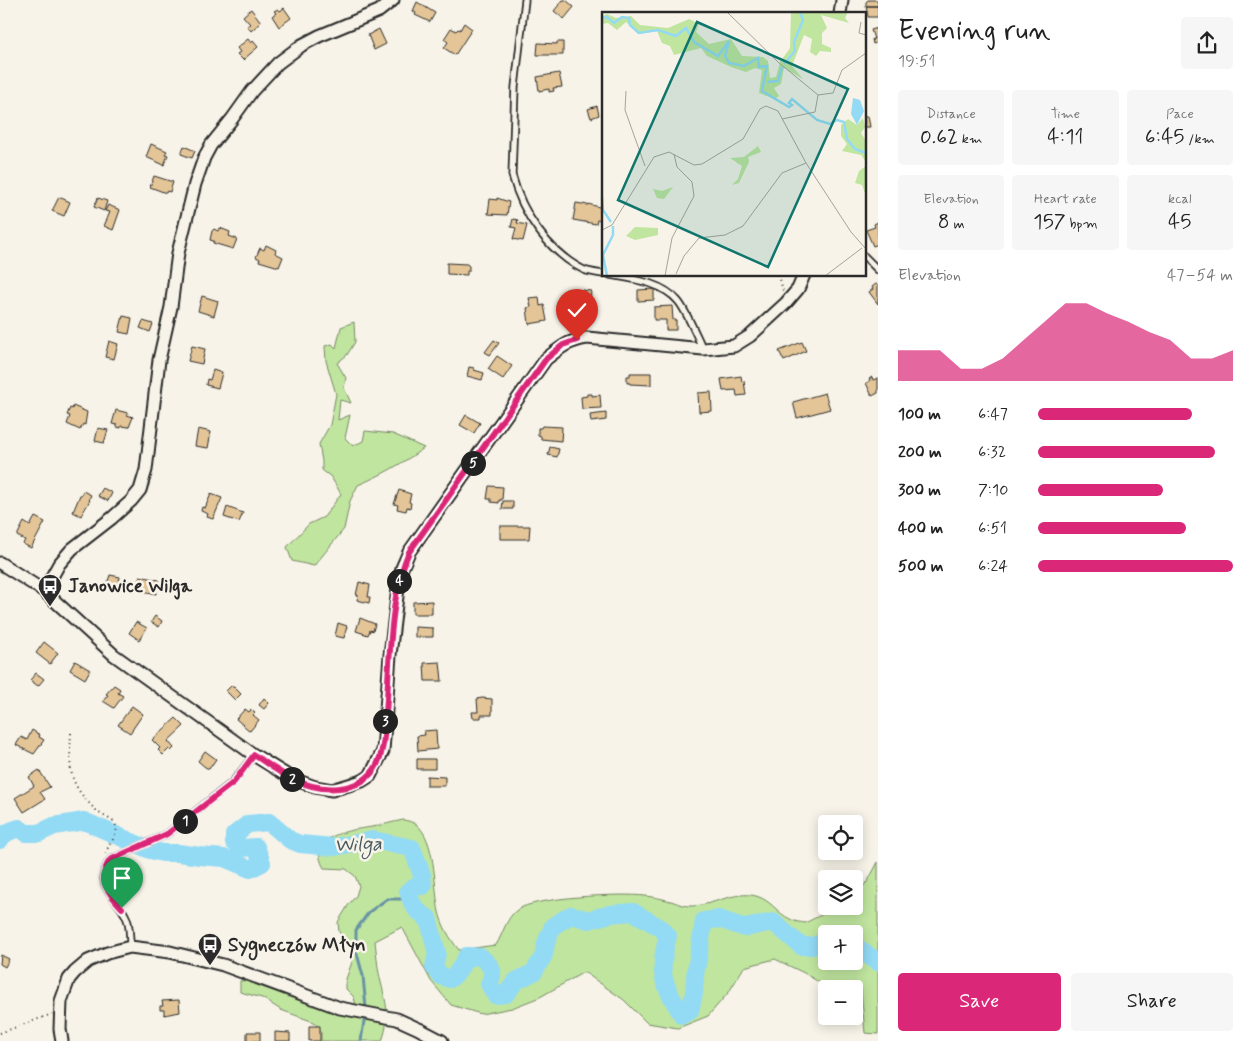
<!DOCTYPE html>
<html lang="en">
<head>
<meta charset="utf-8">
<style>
	body { margin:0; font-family:Mynerve,sans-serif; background:#f6f6f6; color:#222; height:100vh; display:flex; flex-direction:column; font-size:19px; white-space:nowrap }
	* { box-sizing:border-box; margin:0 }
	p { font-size:16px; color:#767676 }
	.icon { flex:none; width:28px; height:28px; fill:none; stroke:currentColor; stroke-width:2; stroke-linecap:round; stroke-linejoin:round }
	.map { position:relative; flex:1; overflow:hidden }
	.details { display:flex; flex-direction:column; background:#fff; width:375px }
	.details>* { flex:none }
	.fabs { position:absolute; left:818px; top:815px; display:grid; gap:10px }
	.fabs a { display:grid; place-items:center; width:45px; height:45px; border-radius:5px; background:#fff; box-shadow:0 2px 12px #0003; font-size:25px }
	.pin { position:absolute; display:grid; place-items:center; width:42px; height:42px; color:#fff; margin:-51px -21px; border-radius:50% 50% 50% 0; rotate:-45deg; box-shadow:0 0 5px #0007 }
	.pin .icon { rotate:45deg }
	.km { position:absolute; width:25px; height:25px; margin:-12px; border-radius:50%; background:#222; color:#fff; font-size:14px; line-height:25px; text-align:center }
	.round { display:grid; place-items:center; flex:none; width:52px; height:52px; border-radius:5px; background:#f6f6f6 }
	.head { display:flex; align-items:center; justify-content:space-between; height:85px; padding:0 20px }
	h1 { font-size:28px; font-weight:600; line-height:38px }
	.stats { display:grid; grid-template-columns:repeat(3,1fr); gap:8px; height:85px; padding:5px 20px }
	.stats div { display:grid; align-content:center; border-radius:5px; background:#f6f6f6; text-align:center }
	.stats b { font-size:21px; font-weight:600 }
	.stats small { font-size:14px; font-weight:400 }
	.stats p { font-size:14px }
	.chart { height:140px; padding:10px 20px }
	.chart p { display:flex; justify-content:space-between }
	.chart svg { width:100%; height:90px; margin-top:5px; fill:#db2777; opacity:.7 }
	.action { display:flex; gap:10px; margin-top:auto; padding:10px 20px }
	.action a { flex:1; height:58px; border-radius:5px; background:#db2777; color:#fff; font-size:20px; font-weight:600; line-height:58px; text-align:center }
	.action a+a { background:#f6f6f6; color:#222 }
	ul { padding:0 20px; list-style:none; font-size:16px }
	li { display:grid; grid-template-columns:80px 60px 1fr; align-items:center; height:38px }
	li i { height:12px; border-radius:6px; background:#db2777 }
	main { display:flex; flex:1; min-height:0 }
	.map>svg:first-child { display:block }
</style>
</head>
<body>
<main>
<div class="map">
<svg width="878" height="1041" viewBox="0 0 878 1041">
	<rect width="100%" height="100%" fill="#f7f3e8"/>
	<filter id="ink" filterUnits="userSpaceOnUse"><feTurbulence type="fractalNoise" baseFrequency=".02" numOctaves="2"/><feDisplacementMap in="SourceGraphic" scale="10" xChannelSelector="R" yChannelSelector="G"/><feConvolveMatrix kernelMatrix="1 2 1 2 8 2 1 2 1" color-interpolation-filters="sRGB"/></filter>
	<g filter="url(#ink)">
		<!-- green -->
		<path fill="#c0e59f" stroke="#768865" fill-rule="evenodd" d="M354,322L355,342L347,355L337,363L346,378L344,388L351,403L340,400L338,420L350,415L345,438L353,446L363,441L365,431L393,434L424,448C403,463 382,475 358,485L350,501L344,529L314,566L292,561L287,547L309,524L324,517L341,494L331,477L322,470V461L319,444L330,425L336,394L326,361L325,346L332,344L336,348L341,327Z
			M403,820C410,821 416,823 420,828C436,847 434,888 439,912C442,925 450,939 459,950L496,945C503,934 506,918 517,910C534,897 621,893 645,896C654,897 665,899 674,902C679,904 684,906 689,906C711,907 734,890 756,896C771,900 777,913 790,919C795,922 800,922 805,923L839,906H854V896L868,881L878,862V1034L865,1033L861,989H830L804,973L775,959L744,967L729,992L708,1016L678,1028L647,1023L624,1000L584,972L540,997L512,1008L481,1014L451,1005L431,981L402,927L375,941C376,950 377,959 378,968C383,997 393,1011 382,1041H321V1031L314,1022L281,1010L262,998L240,992V981L251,980L356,1007L354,997L346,989V979L353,959L352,949L339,932L338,922L349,904L356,896L359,886L355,876L346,869L324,868C305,835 351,830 372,827C383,825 393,822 403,820ZM826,934H854V961H826Z"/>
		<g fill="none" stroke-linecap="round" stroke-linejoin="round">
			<!-- stream -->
			<path stroke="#6994a4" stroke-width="3" d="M366,1008L363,976L356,950V930L369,912L387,899H410
				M361,1041L364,1021"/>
			<!-- river -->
			<path stroke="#93daf5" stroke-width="18" d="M0,840C3,833 12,830 19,828L26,833H39L54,826L84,821L150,850L163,853H178L200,856L224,858L250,869L262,863L256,847L242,848L234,842V835L248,824L269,822L290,840L300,844L334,847L373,840L412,848L422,875L423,886H415L408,891C412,906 416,911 428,918L437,953L434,967L441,976L450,979L457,973L467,956L481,957C491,966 496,970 489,984L495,995L506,994L516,981L534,972L544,955L546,943L553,926L571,915L589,920L610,914L633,912L661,928L668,936C657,973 663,983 682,1015L690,1011L694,994L695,976L704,921L719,919L745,928L773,922L801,946H812L826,942
				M854,943L859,949L878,962"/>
		</g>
		<!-- building -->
		<path fill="#e4c597" stroke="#2b2b2b" d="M563,0H566L574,7L564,19L554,11Z
			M868,0H878V6H866V2Z
			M417,2L435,13L430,22L415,15L416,13L413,11Z
			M866,6H878V17H868Z
			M284,8L291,18L279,27L272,16L276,13L274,11L278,9L280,11Z
			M251,9L261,22L251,31L247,26L250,24L243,16Z
			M464,23L472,29L455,55L444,48L448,42L444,39L451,28L456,31L458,29L460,30Z
			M878,28V42L873,44L872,39H874L871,30Z
			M379,29L386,44L374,50L368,35Z
			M248,39L251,43L253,41L258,47L243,60L237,54L240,52L237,48Z
			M557,42H563V55H537L538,43L557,44Z
			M559,73L562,87L553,88L554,91L549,92V89L539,91L537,77Z
			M597,106L599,115L591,118L588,109Z
			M868,116L870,127H864V117Z
			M151,144L167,151L165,154L168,155L164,165L146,157Z
			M184,146L195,151L192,158L181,154Z
			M154,176L173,182L170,192L167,191L166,193L150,187Z
			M59,197L70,202L64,216L52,211Z
			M98,198L107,201L104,211L94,207Z
			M497,198L509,202L507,215L488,214L490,199L497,200Z
			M576,203L588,205V204L603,208V221L597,220L596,224L573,220Z
			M108,205L120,210L113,230L104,226L110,212L105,211Z
			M513,219L518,220L517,223L527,225L523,241L513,239L516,228L511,227Z
			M878,222V244L873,246L866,230L875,227L874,224Z
			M220,228L230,232L229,236L237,239L233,249L213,243L214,241L210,240L212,231L214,229L218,231Z
			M266,245L276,250L275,253L283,257L279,267L259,261L260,259L256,257L260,248L264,250Z
			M447,263L467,264L469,266V271H467V275L447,274Z
			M876,284L878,285V304L869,292L873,289L872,287Z
			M654,289V300L638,301V290Z
			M582,290L591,291L589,314H580Z
			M202,296L218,301L214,316L198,311Z
			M539,297L540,306L544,305L547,321L529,324L527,308L531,307L529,298Z
			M571,304L573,317L566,318V316L560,317L558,306Z
			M672,306L673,320H676V330H666V320H654V307Z
			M123,316L132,318L129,334L119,332Z
			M143,321L153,324L150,332L140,328Z
			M494,340L499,343L490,355L485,352Z
			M109,341L118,344L114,359L105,357Z
			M802,342L806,351L784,361L779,351Z
			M192,346L205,349L202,364L188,361Z
			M497,356L512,366L503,379L488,369Z
			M469,367L474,368V370L484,373L482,380L467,376Z
			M213,370L222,373L218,388L206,385L207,379L210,380Z
			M630,373H651V385L630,384V383H627V376H630Z
			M741,376L742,382L744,381L746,395L737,396L736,390L723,391L721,379Z
			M872,377L873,380L878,378V393L872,396L866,383L870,381L869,379Z
			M711,392L712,411L699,412L698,393Z
			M825,393L830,409L797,418L793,402Z
			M587,394H592V396L600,395L601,408L582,409L581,397L587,396Z
			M73,406L87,412L85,425L83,424L80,430L67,424L70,416L67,415L70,408L72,409Z
			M116,410L128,413L127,415L133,417L129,427L121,426V428L117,427V425L112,424Z
			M606,413V420L591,422L590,415Z
			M466,415L480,423L474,433L460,425Z
			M542,426L562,427L561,441L541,439V436L538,435V428H541Z
			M98,428L108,430L104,443L95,441Z
			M198,429L211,432L208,448L195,446Z
			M550,447L559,449L557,457L548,455Z
			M489,486L503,487L502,500H499V503L491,502V499H487Z
			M103,488L112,493L108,501L98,496Z
			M399,490L411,494L409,502L411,503L410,508L407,507L406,511L397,509L398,505L394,504Z
			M83,491L91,495L89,499L90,500L81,516L73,512L80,495H81Z
			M211,494L222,498L213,519L207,517L208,514L201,511L202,507L205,508Z
			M503,501H513V509H502Z
			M227,507L243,513L239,522L224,517Z
			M35,517L45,522L31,548L23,544L25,540L17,536L24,522L30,526Z
			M500,526H530L529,539H500Z
			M110,575L120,577L118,587L107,584Z
			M140,576L159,580L156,594L143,591V588L138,587L137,582Z
			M359,582L370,585L368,597H370L369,603L357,600L358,595H356Z
			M432,601V614H413V602Z
			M155,616L162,621L159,627L151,622Z
			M360,618L375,624L373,631L370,630L368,635L356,631Z
			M136,622L147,628L139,640L129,633Z
			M338,623L347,626L344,638L335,636Z
			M415,627L433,628V637H415Z
			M44,642L58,653L50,664L36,653Z
			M75,661L90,670L85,679L70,670Z
			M440,662L442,681H425L424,663Z
			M36,673L44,679L38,686L30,680Z
			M114,685L120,689L118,693L123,696L114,708L103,701L108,695L106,694Z
			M232,685L241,694L235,700L226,691Z
			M264,698L269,703L264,709L259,705Z
			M482,698L492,699V715H481V718H473L472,712H478L477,699Z
			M132,706L143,714L130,733L118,725Z
			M245,709L249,712L251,710L255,713L253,715L259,720L250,731L236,719Z
			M176,718L184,726L168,741L174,748L171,751L169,749L163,755L158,750L160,748L152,740Z
			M32,730L40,735L39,737L44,740L34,754L16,745L21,737L27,740Z
			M436,730L437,749L418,751L417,736L425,735L424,731Z
			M205,751L216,759L209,769L205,767L198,761Z
			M417,759H435V769H417Z
			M39,770L50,787L40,792L45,799L24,812L15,798L34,786L29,777Z
			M427,776L445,777V786H427Z
			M1,955L9,959L5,967L0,964Z
			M179,1000L180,1012L164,1015V1010H160V1006H163L162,1001Z
			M309,1026H320V1041H309Z
			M247,1032H260V1041H247Z
			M275,1032L290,1033V1041H275Z"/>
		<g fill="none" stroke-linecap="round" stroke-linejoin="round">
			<defs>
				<path id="lane" d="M525,0L515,87L512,175C522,213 548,252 584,270C589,272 597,273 603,274
					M864,256L878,270
					M610,275C632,279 662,282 678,301C686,310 697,337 703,349
					M130,947C130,938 130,927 127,919C119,897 92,887 110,860L167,834L233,782L254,755"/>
				<path id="street" d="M840,14L842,0
					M0,563L44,591L114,655L254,755L293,779L315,787L332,790L362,781L370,776L383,751L390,655L398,588L402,568L409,552L546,359C561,347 568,341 587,338L703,349L734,346L750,336L786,303L798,289L804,275
					M44,591L59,564L72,549L112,518L131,501L140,490L146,470L159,360L171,307L178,253L195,184L204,158L211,145L232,119L252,91L278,63L302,45L319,36L379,11L393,0
					M62,1041L60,1029L61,1001L69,979L75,972L88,961L107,953L130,947L170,952L223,965L340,1008L397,1019L419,1029L442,1041"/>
			</defs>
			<!-- lane casing -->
			<use href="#lane" stroke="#2b2b2b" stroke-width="9"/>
			<!-- street casing -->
			<use href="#street" stroke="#2b2b2b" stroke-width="15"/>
			<!-- path -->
			<path stroke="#2b2b2b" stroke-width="2" stroke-dasharray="1 4" stroke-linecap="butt" d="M779,275L783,291
				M71,733C69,772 68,784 98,812C103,817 114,819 116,826C119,834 107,847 105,854
				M0,1033L52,1014"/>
			<!-- lane -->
			<use href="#lane" stroke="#f7f3e8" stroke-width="5.5"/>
			<!-- street -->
			<use href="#street" stroke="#f7f3e8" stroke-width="11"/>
		</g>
	</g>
	<g fill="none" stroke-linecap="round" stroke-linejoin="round" filter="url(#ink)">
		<defs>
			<path id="route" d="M122,908C108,893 97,879 110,860L167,834L234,782L254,755C267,763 279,773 293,779C319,792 361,795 377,765C385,748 384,730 386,713C390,663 389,596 409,552L546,359L563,345L577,340"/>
		</defs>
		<!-- route casing -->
		<use href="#route" stroke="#fff" stroke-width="10"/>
		<!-- route -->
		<use href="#route" stroke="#db2777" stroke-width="6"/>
	</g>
	<!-- icons -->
	<defs>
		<symbol id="bus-pin" viewBox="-11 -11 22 30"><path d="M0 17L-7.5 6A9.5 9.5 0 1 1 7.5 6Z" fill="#2b2b2b" stroke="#f7f3e8"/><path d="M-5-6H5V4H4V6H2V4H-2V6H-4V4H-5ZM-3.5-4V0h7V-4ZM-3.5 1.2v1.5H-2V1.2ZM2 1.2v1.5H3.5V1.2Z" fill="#fff"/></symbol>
	</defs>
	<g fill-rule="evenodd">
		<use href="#bus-pin" x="36" y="572" width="28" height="38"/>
		<use href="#bus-pin" x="196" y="931" width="28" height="38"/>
	</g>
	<g text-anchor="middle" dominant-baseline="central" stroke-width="5" stroke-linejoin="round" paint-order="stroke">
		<!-- poi labels -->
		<g font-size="19" font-weight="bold" fill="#2b2b2b" stroke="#f7f3e8" text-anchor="start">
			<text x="68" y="586">Janowice Wilga</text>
			<text x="228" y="945">Sygneczów Młyn</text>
		</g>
		<!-- water labels -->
		<g font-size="20" font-style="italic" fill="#45575e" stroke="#f7f3e8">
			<text transform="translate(358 845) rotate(-2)">Wilga</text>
		</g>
	</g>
	<!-- overview -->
	<g transform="translate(602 12)">
		<rect width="264" height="264" fill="#f7f3e8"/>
		<path d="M189,0H246L243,6L247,11L219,3L225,16L220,21V32L229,36V40L218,39L214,44L208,40L210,27L202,23L190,54L201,67L182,56L179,72L172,76L177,84L173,87L157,81L160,58L153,56L144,60L129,55L105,44L99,36L72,43L68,34L60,31L55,19L36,22L24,10L15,18L6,11L0,12V4L5,2L14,6L29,4L38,13L66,16L87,7L97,12L94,20L107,32L129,27L140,44L161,45L166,49L168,66L174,65L178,50L188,36ZM261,106L263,115L259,121L264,129V150L259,143L240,139L245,132L239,124V113L246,107L255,113ZM156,134L159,140L146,145L147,150L137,171L130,173L136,167L140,154L128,146L142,145ZM264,154V184L260,173L253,171L257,159ZM71,175L62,187L55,186L51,177L60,179ZM33,215L56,216V223L33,228L24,224Z" fill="#c0e59f"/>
		<path d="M251,86L258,88L262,99L255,113L249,102Z" fill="#93daf5"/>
		<path fill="none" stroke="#93daf5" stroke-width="2.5" d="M0,6L5,5L12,11L20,5L27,6L28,13L37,21L56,18L74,24L84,16L92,30L116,44L127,29L123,44L127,51L142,54L156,46L157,55L165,54L160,79L187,95L190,93L187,91L190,87L215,108L228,112L235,108L242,110L245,127L253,137L264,141M182,52L193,39L192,30L201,8L198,0M165,70L176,69L180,55M0,185L1,198L9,210M5,264L1,243L11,223V214"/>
		<path fill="none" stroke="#a5a39c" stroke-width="1" d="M125,0L176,50L216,83L231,81L240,58L264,41M259,10L257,21L264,23M24,79L23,98L43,154M180,107L213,100L216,83M0,218L10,213L52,145L67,140L92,153L100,152L141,127L158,97L164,94L176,99L204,151L249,220L264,237M74,262L82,244L97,226L123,223L141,214L180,161L204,151M63,264L70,226L92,184L90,170L75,155L72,142M223,264L260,236"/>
		<path fill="#0f766e" fill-opacity="0.15" stroke="#0f766e" stroke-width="2.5" d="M95,10L246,77L166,255L16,188Z"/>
		<rect width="264" height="264" fill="none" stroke="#2b2b2b" stroke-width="2.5"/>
	</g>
</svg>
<div class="fabs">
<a><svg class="icon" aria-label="locate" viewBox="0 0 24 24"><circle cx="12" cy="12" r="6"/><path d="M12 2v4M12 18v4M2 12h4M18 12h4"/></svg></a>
<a><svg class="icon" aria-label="layers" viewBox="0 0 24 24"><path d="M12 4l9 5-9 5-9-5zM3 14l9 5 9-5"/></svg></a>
<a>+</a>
<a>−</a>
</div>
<div class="pin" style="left:122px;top:908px;background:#1e9e55"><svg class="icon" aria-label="arrive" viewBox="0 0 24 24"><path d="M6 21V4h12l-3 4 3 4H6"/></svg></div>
<div class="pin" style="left:577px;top:340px;background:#d93025"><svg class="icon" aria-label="check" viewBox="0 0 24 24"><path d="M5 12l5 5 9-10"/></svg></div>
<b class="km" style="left:185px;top:821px">1</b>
<b class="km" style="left:292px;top:779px">2</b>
<b class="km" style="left:385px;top:721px">3</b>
<b class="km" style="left:399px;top:581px">4</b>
<b class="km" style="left:473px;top:463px">5</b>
</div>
<section class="details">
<div class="head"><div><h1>Evening run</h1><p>19:51</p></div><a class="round"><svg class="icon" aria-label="share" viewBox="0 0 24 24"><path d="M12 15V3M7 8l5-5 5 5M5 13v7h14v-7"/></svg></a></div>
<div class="stats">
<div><p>Distance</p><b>0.62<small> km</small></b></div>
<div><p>Time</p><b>4:11</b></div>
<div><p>Pace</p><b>6:45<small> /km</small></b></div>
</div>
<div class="stats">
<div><p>Elevation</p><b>8<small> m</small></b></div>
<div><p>Heart rate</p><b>157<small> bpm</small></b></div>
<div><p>kcal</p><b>45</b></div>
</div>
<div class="chart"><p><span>Elevation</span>47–54 m</p>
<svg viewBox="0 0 160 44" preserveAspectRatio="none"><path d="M0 44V29L10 29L20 29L30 38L40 38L50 33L60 24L70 15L80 6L90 6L100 11L110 15L120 20L130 24L140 33L150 33L160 29V44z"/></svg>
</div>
<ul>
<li><b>100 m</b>6:47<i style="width:79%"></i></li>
<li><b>200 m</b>6:32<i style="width:91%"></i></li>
<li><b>300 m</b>7:10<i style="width:64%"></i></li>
<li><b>400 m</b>6:51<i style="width:76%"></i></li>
<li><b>500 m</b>6:24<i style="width:100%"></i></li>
</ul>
<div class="action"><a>Save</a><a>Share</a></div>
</section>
</main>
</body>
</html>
